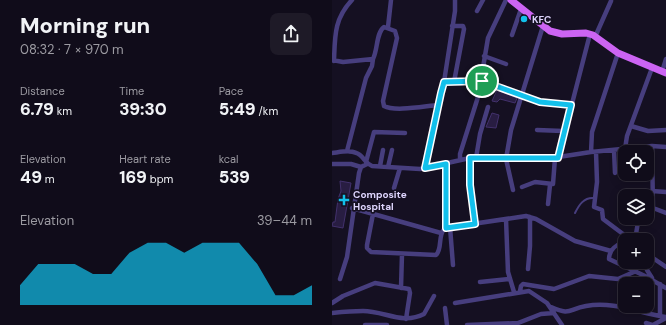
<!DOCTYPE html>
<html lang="en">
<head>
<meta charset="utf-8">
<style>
	body { margin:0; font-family:"DM Sans",sans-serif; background:#1e1a27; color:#f1f3f6; height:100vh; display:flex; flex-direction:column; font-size:15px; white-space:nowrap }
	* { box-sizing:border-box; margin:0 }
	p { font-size:13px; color:#9c9ba2 }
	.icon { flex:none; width:22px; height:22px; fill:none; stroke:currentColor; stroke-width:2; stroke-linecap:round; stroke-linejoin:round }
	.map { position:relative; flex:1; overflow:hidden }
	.side { display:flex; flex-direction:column; background:#100c1a; width:332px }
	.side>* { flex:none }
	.fabs { position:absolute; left:286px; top:145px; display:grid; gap:8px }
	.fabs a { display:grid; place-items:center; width:36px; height:36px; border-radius:8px; background:#100c1a; box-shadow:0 2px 10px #0003,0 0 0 1px #302c39; font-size:20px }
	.pin { position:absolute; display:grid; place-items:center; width:34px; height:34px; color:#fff; margin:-17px; border:2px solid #fff; border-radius:50%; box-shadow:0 1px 4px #0007 }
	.round { display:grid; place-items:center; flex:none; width:42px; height:42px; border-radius:8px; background:#1e1a27 }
	.overview { display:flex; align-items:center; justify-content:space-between; height:68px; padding:0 20px }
	h1 { font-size:22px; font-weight:800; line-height:30px }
	.stats { display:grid; grid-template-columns:repeat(3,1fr); gap:6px; height:68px; padding:4px 20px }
	.stats div { display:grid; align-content:center }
	.stats b { font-size:17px; font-weight:800 }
	.stats small { font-size:11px; font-weight:400 }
	.stats p { font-size:11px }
	.chart { height:112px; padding:8px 20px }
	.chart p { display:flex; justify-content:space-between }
	.chart svg { width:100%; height:72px; margin-top:4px; fill:#12c0eb; opacity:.7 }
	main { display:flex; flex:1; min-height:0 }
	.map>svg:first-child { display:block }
</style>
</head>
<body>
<main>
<section class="side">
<div class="overview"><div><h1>Morning run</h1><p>08:32 · 7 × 970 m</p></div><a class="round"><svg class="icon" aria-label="share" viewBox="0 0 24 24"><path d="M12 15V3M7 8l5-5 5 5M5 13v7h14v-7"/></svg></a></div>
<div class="stats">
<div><p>Distance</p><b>6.79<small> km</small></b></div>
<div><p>Time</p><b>39:30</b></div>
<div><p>Pace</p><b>5:49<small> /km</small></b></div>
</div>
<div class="stats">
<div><p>Elevation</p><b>49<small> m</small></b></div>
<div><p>Heart rate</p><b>169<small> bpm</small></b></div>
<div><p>kcal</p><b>539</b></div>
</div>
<div class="chart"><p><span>Elevation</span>39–44 m</p>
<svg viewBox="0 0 160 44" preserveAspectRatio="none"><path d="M0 44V32L10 19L20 19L30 19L40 25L50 25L60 12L70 6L80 6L90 12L100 6L110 6L120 6L130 19L140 38L150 38L160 32V44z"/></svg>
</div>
</section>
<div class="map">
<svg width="334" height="325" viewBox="0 0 334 325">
	<rect width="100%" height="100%" fill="#151022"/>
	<!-- building -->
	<path fill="#281d42" stroke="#42316c" d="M165,90L185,98L183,103L168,99L165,102L160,101Z
		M160,113L167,115L164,128L154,127Z
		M8,181L19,183L11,228L0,226L1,222H3L6,199L9,191Z"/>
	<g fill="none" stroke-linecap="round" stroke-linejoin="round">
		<!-- service -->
		<path stroke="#473e7e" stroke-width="2" d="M243,213C247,205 252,197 262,198"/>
		<!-- minor -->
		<path stroke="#473e7e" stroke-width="4.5" d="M145,11L151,0
			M120,26H131L132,29L122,82
			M56,27L59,0
			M180,35L189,9
			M263,37L279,1
			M152,56L174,64
			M0,60L11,62L41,59C46,49 44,33 52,27L63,31L65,38L51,101L52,106C63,112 93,106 107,105
			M2,61C3,36 2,19 20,0
			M330,72L334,59
			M112,82L151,81L208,103L239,105
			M299,126L316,131L334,130
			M205,130L231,131
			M293,149L295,136L320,68
			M282,150L283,173
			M15,151L34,78L40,66L41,59
			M259,152L260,132L286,53
			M264,152L265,182L262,207L270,210L271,219L291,234L295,240
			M0,153C9,152 21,149 28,155C33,159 33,163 40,166L88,169L138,158H220L259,152L320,146L334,147
			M138,158L139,195L143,224
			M144,158L148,134L156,107
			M226,158L258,34
			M128,160V154L146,97L156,38L174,0
			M34,162L42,132L73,133
			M0,164H19L29,167
			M48,166L51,150
			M56,167L60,150
			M93,168L112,82L123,11V0
			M190,187L203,182L221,184L223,158
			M62,188L68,168
			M181,190L174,159L179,130L211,26
			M320,191L334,192
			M216,204L218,185
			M20,208L109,233
			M321,208L334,213
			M41,214L35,245V248L39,252L104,255C111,248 105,236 113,228L194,216L204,219L243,241L279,251
			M315,216L321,208L320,146
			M174,219L176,272L182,292
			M118,227L121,265
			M113,228L114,164
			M303,240L306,222L311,218
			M293,241C285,244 277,250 277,259L313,276L334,288
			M315,254L334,267
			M314,262L315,270L320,278
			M196,269L198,246V217
			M8,279L15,257L27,173L29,167L35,164
			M148,282L177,279
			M328,284V316
			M69,288L70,254
			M315,288L317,285L318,278
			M188,291L189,286L191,284L222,289L257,276L286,279L304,271
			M315,292L317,313
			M0,303L11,296L43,283L77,289L78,293L74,319
			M123,303L197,291L215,303L230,325
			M219,307C239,316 236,309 254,306C282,301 307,313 334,317
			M113,308L115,325
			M0,313C10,312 21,311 31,311C53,311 70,325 92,314L102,296
			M314,323L320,325
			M33,325H55
			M135,325L186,323L209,314L222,313
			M321,325L334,318"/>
		<!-- primary -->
		<path stroke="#cc64f3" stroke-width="7" d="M179,0L218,31L230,34L254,33L261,35L286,53L334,73"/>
	</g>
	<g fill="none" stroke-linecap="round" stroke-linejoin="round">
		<defs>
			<path id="route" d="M150,81L208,102L239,105L226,158H138V185L143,224L114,228V164L93,168L109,93L112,82Z"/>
		</defs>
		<!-- route casing -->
		<use href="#route" stroke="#fff" stroke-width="8"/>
		<!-- route -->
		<use href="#route" stroke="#12c0eb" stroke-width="5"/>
	</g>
	<!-- markers -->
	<g fill="#12c0eb" stroke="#151022" stroke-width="1.5">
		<circle cx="192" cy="19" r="4"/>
		<path d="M10 194h4v4h4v4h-4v4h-4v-4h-4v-4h4z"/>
	</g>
	<g text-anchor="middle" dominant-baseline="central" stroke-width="3.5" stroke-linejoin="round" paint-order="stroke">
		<!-- poi labels -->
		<g font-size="10" font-weight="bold" fill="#ddd4fc" stroke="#151022" text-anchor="start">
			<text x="200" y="19">KFC</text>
			<text x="21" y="194">Composite<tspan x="21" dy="12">Hospital</tspan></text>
		</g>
	</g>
</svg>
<div class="fabs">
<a><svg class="icon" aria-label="locate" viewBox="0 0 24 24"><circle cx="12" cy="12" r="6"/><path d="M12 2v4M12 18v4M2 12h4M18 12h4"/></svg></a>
<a><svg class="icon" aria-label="layers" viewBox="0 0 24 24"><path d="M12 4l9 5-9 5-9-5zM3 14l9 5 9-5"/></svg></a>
<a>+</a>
<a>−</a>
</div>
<div class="pin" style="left:150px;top:81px;background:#1e9e55"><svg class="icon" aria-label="arrive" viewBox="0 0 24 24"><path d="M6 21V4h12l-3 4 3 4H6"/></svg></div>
</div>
</main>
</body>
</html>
